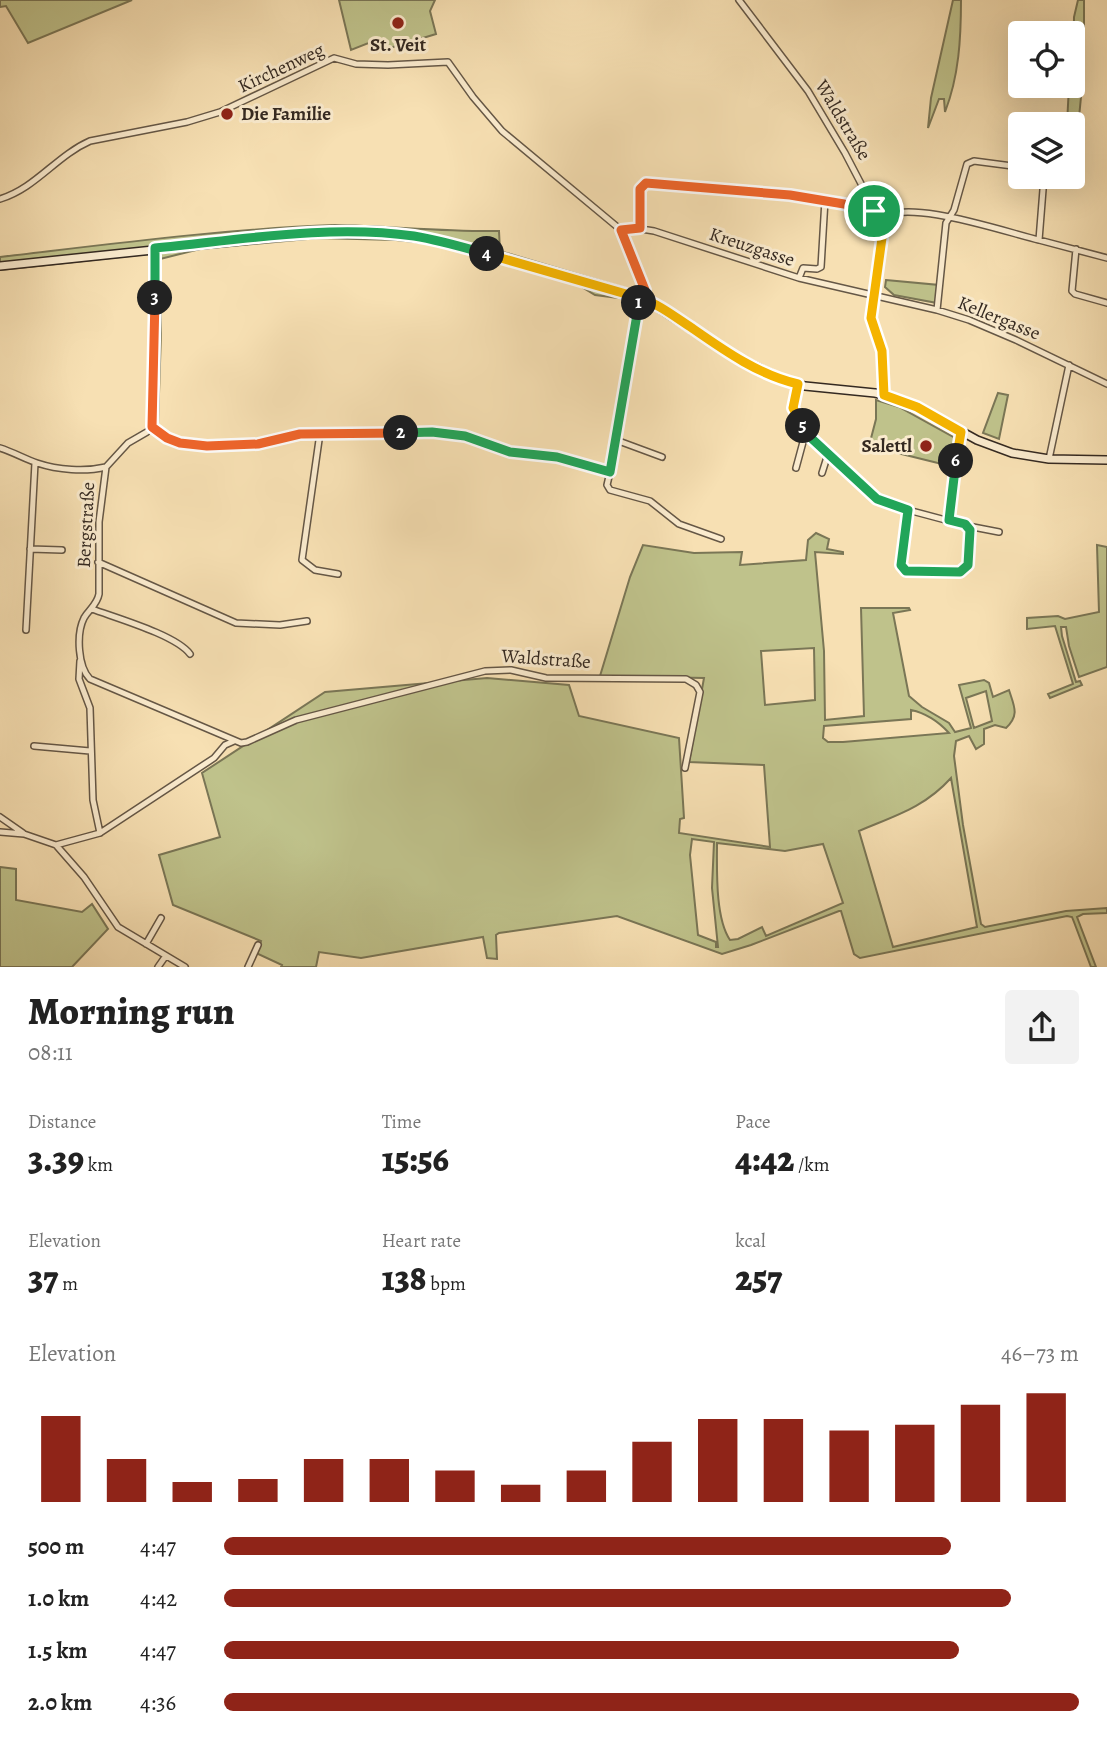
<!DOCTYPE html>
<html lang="en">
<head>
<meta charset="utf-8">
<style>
	body { margin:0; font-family:Alegreya,serif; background:#f2f2f2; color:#222; height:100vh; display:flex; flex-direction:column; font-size:26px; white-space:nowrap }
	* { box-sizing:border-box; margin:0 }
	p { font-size:23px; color:#767676 }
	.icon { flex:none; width:38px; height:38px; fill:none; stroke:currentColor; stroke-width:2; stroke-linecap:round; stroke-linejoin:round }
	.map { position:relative; height:967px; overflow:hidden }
	.sheet { display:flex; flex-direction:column; background:#fff; flex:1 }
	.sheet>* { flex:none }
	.controls { position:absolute; left:1008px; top:21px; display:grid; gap:14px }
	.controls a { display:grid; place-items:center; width:77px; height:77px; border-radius:7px; background:#fff; box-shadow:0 7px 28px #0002; font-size:35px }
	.pin { position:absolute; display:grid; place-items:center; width:60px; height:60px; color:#fff; margin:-30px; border:4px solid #fff; border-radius:50%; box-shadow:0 2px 7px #0007 }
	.km { position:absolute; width:35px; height:35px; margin:-18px; border-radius:50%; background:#222; color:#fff; font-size:19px; line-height:35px; text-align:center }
	.round { display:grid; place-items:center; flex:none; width:74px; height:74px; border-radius:7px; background:#f2f2f2 }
	.head { display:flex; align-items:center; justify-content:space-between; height:119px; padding:0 28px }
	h1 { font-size:38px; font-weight:800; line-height:52px }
	.figures { display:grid; grid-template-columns:repeat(3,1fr); gap:10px; height:119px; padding:7px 28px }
	.figures div { display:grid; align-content:center }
	.figures b { font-size:35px; font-weight:800 }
	.figures small { font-size:19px; font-weight:400 }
	.figures p { font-size:19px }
	.chart { height:196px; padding:14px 28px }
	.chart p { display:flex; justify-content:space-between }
	.chart svg { width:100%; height:126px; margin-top:7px; stroke:#8f2418; stroke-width:6 }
	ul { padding:0 28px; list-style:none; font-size:23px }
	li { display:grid; grid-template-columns:112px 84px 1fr; align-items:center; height:52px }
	li i { height:18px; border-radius:9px; background:#8f2418 }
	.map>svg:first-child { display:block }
</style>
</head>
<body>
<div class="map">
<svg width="1107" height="967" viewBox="0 0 1107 967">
	<rect width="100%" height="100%" fill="#f7e0b3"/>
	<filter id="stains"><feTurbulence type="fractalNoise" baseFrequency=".00286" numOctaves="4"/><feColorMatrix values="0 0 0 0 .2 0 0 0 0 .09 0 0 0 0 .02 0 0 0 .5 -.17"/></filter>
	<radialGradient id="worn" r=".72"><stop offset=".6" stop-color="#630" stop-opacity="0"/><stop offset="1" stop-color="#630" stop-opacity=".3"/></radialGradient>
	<!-- green -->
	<path fill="#bfc28b" stroke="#7a7656" stroke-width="2" fill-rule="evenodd" d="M0,0H132L28,43L6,6L0,7Z
		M339,0H435L430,11L436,34L380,51L376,40L351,50Z
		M953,0H961C961,38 959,76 945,112L944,99H939L928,128L931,98Z
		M1078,0H1084V66L1077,138L1073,137V124H1067L1069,86H1073L1074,17Z
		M335,225C390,226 445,232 499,231L500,251L635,291L642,288L640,303L634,300L595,295L580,286L433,244L396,240L318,238L200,249L160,259L161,333L158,424L149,422L151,258L148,254L0,270V257C111,244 223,229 335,225Z
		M886,280L939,285L937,303L894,295L885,287Z
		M998,393L1008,395L999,439L983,433Z
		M876,400L899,407L955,438L950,466L869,446L876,419Z
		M816,533L829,539L827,549L843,552V554L815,552L824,651L825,720L864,716L861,608H909L910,610L893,613L909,696L922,707L949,723L955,732L971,728L959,685L984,680L989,683L993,697L1009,690C1014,706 1020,715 1006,728L995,725L984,729V744L976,749L969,736L956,741L954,756L963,825L981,924L985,927L1066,911L1107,908V913L1083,914L1077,917L1096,967H1091L1074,922L1072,917L1067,916L860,958L854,954L841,911H839L751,945L722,954L617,916L499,933L496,935L497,959L487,958L483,937L361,958L319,952L316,967H281L282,965L256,953L261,941L173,905L159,855L220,837L202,773L325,692L487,678L569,685L579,716L679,738L684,818L680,819L679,833L770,847L764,765L689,762L704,678L600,676L630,577L643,545L694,553L742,552L740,565L806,560L808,540ZM814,648L815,700L765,705L761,651ZM986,691L992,721L974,728L966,698ZM911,710C925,713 939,722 949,733L843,742H828L823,738L824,726L911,719ZM951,778L977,927L893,947L859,831C894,816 924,808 951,778ZM692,839L714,842L712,888L718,947H716V942L698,935L690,855ZM717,843L785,851L823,844L843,903L766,936L762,927L738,939L730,940C715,918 717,869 717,843Z
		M1097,545L1107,547V667L1079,677L1069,646L1066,627H1061L1062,636L1076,682L1080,681L1082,685L1050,698L1048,694L1073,684L1055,626L1027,629V618L1058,616L1065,619L1099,612Z
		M0,867L16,869V900L82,912L92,904L108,929L72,967H0Z"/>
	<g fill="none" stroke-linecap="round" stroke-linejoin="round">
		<defs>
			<path id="minor" d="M739,0L808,91L845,153L881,222V245L871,318L882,351L885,395
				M0,199C36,188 56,156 90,141L187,122L220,112L334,58L356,64L388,65L448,62L473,97L502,131L621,230L645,290V299
				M880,220C902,196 1008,233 1039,240L1044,177
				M640,228V189L642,185L648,183L790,195L844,204L868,212L875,211
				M621,230L635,228L654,231L799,278L937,310L969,320L1016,340L1107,384
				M1039,240L1107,258
				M1076,249L1072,291L1075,294L1107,303
				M799,278L803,268L817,269L821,267L825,200
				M937,310L946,223L954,210L967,164L974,161L1020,167
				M798,384L793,408L810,437L877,498L908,510L968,526L971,537L968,565L964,570L957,572L903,570L901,565L908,510
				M793,409V419L803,442L796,468
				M152,427L147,432L128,443L106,467L99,522V594C97,605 89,609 84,618C76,634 78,667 90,679L241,743L247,742L296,720L485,671L511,670L546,678L686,679L696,685L700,692L685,768
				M152,427L176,442L207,446L258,444L304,434H450L471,438L510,452L557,457L610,472L607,485L610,490L650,501L679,524L721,539
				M152,427L154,410L155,248
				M320,433L302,560L315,570L338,574
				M616,440L662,457
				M0,448C13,452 25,459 37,463C58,470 85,472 106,467
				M1049,459L1069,365
				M610,472L640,297
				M822,473L828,454
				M949,520L961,432
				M968,526L999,532
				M30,549L62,550
				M98,562L236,623L280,625L307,621
				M92,609C116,618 176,635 190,654
				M26,630L35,463
				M80,661L79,679L90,708L93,800L100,833
				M34,746L90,751
				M0,817L23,833
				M0,832L24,834L56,845L84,877L118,927L185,967
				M56,845L100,833L214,758L225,745L234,741
				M146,944L161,918
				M158,967L165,957
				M248,967L258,945"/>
			<path id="secondary" d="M0,266L306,234H388L434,240L645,299L731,355L787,381L805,386L875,393L893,397L917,407L977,440L1012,453L1049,459L1107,460"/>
		</defs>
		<!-- minor casing -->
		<use href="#minor" stroke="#655746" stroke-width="8"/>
		<!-- secondary casing -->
		<use href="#secondary" stroke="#342921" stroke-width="10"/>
		<!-- minor -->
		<use href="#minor" stroke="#faebce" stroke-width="5"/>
		<!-- secondary -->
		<use href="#secondary" stroke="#faebce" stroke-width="7"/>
	</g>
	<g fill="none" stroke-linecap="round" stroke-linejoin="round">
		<defs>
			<path id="split-1" d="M639,303L640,298L645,299V290L621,230L640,228V189L646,183L790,195L844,204L868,212L874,211"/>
			<path id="split-2" d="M401,433L432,432L465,436L510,452L557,457L610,472L639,303"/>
			<path id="split-3" d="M155,298L152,427L167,438L180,443L207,446L258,444L300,434L401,433"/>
			<path id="split-4" d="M155,298V248C239,240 329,224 414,236C439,240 463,247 487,254"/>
			<path id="split-5" d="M487,254L640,298C659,304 675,317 692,328C725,351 759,375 798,384L793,408L803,426"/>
			<path id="split-6" d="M803,426L810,437L877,499L908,510L901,565L906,571L960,572L968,565L970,530L965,524L949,520L956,461"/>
			<path id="split-7" d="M874,211L882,223V238L871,318L882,351L884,395L917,407L961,432L956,461"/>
		</defs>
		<!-- split-1 casing -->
		<use href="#split-1" stroke="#fff" stroke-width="14"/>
		<!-- split-2 casing -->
		<use href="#split-2" stroke="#fff" stroke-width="14"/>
		<!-- split-3 casing -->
		<use href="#split-3" stroke="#fff" stroke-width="14"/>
		<!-- split-4 casing -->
		<use href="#split-4" stroke="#fff" stroke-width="14"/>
		<!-- split-5 casing -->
		<use href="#split-5" stroke="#fff" stroke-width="14"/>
		<!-- split-6 casing -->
		<use href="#split-6" stroke="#fff" stroke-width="14"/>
		<!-- split-7 casing -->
		<use href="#split-7" stroke="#fff" stroke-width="14"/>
		<!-- split-1 -->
		<use href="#split-1" stroke="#f0652b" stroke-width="9"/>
		<!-- split-2 -->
		<use href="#split-2" stroke="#22a559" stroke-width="9"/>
		<!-- split-3 -->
		<use href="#split-3" stroke="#f0652b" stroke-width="9"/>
		<!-- split-4 -->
		<use href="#split-4" stroke="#22a559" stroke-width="9"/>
		<!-- split-5 -->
		<use href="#split-5" stroke="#f5b400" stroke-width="9"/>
		<!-- split-6 -->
		<use href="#split-6" stroke="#22a559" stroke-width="9"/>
		<!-- split-7 -->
		<use href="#split-7" stroke="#f5b400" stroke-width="9"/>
	</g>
	<!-- markers -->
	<g fill="#8f2418" stroke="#faebce" stroke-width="2.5">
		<circle cx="398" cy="23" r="7"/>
		<circle cx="227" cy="114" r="7"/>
		<circle cx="926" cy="446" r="7"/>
	</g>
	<g text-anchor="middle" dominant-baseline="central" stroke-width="6" stroke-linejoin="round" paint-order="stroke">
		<!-- poi labels -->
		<g font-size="19" font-weight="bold" fill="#342921" stroke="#faebce">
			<text x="398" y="45">St. Veit</text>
			<text x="241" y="114" text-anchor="start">Die Familie</text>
			<text x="912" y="446" text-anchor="end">Salettl</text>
		</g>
		<!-- street labels -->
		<g font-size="19" fill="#342921" stroke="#faebce">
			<text transform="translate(281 68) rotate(-25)">Kirchenweg</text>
			<text transform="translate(843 120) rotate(59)">Waldstraße</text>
			<text transform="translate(752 247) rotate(18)">Kreuzgasse</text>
			<text transform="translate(999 318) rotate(22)">Kellergasse</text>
			<text transform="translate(86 525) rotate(-87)">Bergstraße</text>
			<text transform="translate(546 659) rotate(4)">Waldstraße</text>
		</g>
	</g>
	<rect width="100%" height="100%" filter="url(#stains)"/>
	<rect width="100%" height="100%" fill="url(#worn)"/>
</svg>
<div class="controls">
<a><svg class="icon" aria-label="locate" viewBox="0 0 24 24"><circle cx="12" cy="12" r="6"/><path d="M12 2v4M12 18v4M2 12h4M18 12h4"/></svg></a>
<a><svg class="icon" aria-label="layers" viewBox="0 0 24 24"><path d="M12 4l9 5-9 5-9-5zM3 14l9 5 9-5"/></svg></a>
</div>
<div class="pin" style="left:874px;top:211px;background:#1e9e55"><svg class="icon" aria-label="arrive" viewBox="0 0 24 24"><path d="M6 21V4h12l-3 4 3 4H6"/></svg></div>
<b class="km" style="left:639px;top:303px">1</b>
<b class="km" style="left:401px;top:433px">2</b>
<b class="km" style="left:155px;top:298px">3</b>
<b class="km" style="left:487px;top:254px">4</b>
<b class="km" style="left:803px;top:426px">5</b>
<b class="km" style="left:956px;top:461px">6</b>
</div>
<section class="sheet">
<div class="head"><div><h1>Morning run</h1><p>08:11</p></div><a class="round"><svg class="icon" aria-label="share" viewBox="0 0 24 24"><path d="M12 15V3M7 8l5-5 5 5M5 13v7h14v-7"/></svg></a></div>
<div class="figures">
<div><p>Distance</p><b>3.39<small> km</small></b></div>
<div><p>Time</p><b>15:56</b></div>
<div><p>Pace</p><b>4:42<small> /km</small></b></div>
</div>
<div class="figures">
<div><p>Elevation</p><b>37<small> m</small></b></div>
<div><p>Heart rate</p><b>138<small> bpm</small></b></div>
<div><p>kcal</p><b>257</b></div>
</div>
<div class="chart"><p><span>Elevation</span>46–73 m</p>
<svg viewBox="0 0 160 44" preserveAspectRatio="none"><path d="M5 44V14M15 44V29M25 44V37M35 44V36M45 44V29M55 44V29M65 44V33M75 44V38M85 44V33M95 44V23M105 44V15M115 44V15M125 44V19M135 44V17M145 44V10M155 44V6"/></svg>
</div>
<ul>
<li><b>500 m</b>4:47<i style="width:85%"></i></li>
<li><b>1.0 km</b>4:42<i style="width:92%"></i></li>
<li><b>1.5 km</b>4:47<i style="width:86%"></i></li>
<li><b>2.0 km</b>4:36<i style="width:100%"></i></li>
</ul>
</section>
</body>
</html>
